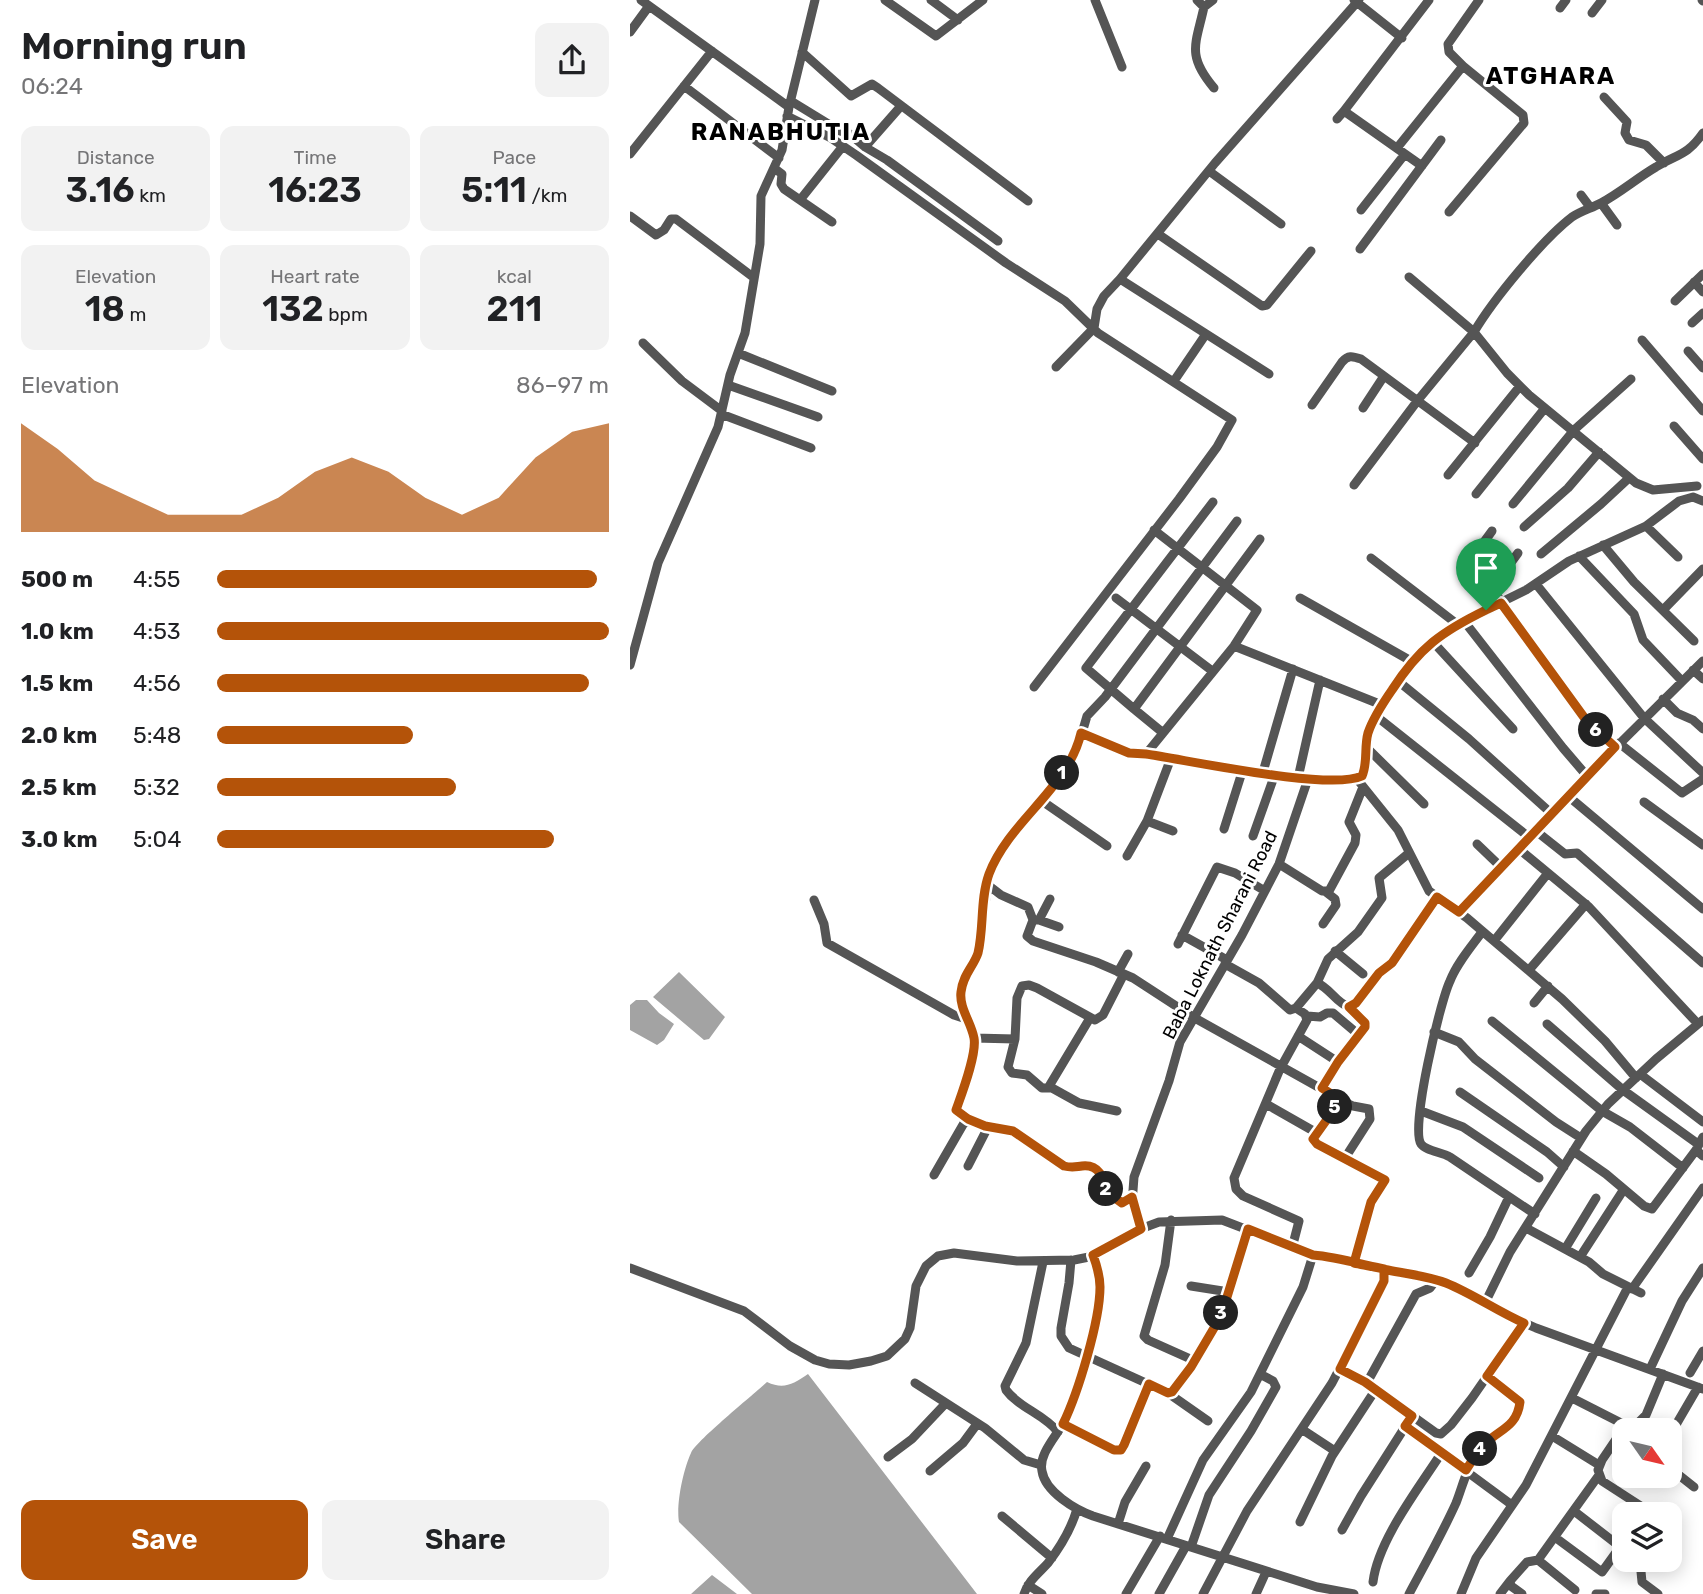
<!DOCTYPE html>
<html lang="en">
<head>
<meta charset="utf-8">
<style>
	body { margin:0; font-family:Rubik,sans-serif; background:#f2f2f2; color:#202124; height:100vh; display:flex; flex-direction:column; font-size:26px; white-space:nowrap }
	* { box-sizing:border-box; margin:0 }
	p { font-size:23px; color:#757577 }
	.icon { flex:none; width:38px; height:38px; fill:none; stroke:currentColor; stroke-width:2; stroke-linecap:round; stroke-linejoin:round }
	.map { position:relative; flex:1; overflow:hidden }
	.drawer { display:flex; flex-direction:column; background:#fff; width:630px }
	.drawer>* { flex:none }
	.needle { width:46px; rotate:124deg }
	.controls { position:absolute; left:982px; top:1418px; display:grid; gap:14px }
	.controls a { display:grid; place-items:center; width:70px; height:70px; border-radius:14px; background:#fff; box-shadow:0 4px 18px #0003; font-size:35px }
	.pin { position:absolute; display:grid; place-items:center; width:60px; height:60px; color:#fff; margin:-72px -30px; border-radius:50% 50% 50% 0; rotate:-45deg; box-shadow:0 0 7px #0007 }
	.pin .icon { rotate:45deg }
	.km { position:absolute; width:35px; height:35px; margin:-18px; border-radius:50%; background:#222; color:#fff; font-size:19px; line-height:35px; text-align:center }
	.round { display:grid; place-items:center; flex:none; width:74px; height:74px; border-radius:14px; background:#f2f2f2 }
	.overview { display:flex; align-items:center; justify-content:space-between; height:119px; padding:0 21px }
	h1 { font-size:38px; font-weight:600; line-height:52px }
	.metrics { display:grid; grid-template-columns:repeat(3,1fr); gap:10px; height:119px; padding:7px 21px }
	.metrics div { display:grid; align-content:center; border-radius:14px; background:#f2f2f2; text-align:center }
	.metrics b { font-size:35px; font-weight:600 }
	.metrics small { font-size:19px; font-weight:400 }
	.metrics p { font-size:19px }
	.chart { height:196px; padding:14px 21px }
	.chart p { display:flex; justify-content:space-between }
	.chart svg { width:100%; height:126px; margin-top:7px; fill:#b45309; opacity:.7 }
	.primary-button { display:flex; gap:14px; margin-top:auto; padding:14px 21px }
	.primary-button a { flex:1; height:80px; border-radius:14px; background:#b45309; color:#fff; font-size:28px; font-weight:600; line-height:80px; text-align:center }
	.primary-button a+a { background:#f2f2f2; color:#202124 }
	ul { padding:0 21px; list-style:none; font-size:23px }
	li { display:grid; grid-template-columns:112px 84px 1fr; align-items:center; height:52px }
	li i { height:18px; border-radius:9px; background:#b45309 }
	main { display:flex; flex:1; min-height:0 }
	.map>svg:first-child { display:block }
</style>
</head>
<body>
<main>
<section class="drawer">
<div class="overview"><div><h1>Morning run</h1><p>06:24</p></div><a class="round"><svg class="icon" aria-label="share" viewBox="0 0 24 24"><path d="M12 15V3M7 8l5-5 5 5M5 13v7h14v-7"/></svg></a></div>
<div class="metrics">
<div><p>Distance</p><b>3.16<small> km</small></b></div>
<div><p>Time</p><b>16:23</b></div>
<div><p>Pace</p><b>5:11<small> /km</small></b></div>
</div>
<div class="metrics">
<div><p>Elevation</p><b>18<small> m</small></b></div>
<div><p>Heart rate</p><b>132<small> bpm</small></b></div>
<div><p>kcal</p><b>211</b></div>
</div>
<div class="chart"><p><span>Elevation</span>86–97 m</p>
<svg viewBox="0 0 160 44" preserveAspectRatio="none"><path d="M0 44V6L10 15L20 26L30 32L40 38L50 38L60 38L70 32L80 23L90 18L100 23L110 32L120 38L130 32L140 18L150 9L160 6V44z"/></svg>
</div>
<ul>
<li><b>500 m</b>4:55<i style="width:97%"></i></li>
<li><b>1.0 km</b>4:53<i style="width:100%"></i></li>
<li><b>1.5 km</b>4:56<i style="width:95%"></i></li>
<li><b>2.0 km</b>5:48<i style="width:50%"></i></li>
<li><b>2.5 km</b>5:32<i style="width:61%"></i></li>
<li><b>3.0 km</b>5:04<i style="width:86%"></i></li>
</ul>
<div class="primary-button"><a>Save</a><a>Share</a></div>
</section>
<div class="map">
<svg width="1073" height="1594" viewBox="0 0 1073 1594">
	<rect width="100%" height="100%" fill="#fff"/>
	<!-- water -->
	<path fill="#a3a3a3" d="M49,972L95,1017L79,1039L74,1040L23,997Z
		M6,1000H17L29,1013L44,1024L34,1040L27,1045L0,1030V1005Z
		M178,1374L347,1594H122L49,1522C46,1505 53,1470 61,1453C66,1441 123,1395 137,1382C154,1390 163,1384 178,1374Z
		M82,1575L107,1594H61Z"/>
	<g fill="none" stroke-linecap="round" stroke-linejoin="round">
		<!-- minor -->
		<path stroke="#555" stroke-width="9" d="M11,0L159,107
			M255,0L306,36L353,0
			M301,0L328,20
			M465,0L492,67
			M567,0L574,7L583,0
			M724,0L772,38
			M1072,0L1073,1
			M574,7C566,44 556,55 584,88
			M930,8L936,0
			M962,13L972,0
			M0,32L19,6
			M172,52L221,96L242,84L248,88L398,201
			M54,86L149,158
			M974,97L997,122L995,133L999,140L1016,145L1034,163
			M161,101L210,131L220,134L234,146
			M271,106L235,147L257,160L368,241
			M157,116L201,138L226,155L376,263L435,301L468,333L602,420L587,447L549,499L404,687
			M707,119L714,111
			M767,148L833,66L819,52L818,44L849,0
			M0,154L82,51
			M792,166L714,111L799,0
			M144,168L152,174L151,184L154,189L202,222
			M579,171L651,224
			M951,195L960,207
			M170,200L213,146
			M971,203L987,225
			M731,210L775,154
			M819,212L894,123L893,115L833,66
			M0,216L26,235L34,230L41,219H46L123,277
			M528,234L632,306L637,305L681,251
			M730,249L811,140
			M490,279L639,374
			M1064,282L1073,292
			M1045,301L1073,274
			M1062,323L1073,313
			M1012,340L1073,411
			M13,343L52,381L92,411
			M1058,351L1073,368
			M108,353L202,391
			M426,367L464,328L467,309L474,296L490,279L585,163L729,0
			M544,381L576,334
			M98,385L188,417
			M682,405L712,362C718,355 722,356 731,359L845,443
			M733,408L754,376
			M91,414L181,448
			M1044,426L1073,459
			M818,475L890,386
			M724,485L788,400L844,332L779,277
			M1067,486L1023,490L1006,483L899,395L877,373L844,332C863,300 912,240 942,217C951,211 962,208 971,203C990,193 1007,178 1026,167C1047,154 1057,156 1073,133
			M846,494L915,408
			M883,504L944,430L1001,379
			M607,521L475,697L457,716L447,750L442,760L412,801L371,851L359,874L358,885L371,895L398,907L403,920L397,936L403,941L466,962L503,978L563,1017L706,1097L708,1104L684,1136V1142L755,1180L741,1202L724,1263
			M1016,526L1048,557
			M894,527L938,488L969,452
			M862,531L832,572L868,597L950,713L985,747
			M973,545L1004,582L1064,641
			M911,554L971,504L999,478
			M949,556L1004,614L1013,640L1052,681
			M741,558L827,624
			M906,584L1014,718L1073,773
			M860,591L888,553
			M486,598L581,670
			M670,598L781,661
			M1034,609L1073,569
			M834,621L933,748L957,776
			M803,642L883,729
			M604,646L752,705
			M0,665L28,563L88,427L100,375L115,333L130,244L131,196L152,150L159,107L185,0
			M1063,670L1073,679
			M768,681L839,739L922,814
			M1033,699L1047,713L1063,720L1073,729
			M504,709L456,668L583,502
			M746,716L900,838
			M532,732L504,709L630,539
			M451,733L499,753L516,754C549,759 717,794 734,772L738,733L754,701L781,661L803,642L827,624L896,590L939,561L1016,526L1049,501L1063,497L1073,501
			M989,743L1052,793L1073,779
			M735,746L794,804
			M516,754L604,646L627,610L524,530
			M633,772L663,669
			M668,778L690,680
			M727,779L768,830L799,891L837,918L932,999L975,1041L1006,1078
			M938,796L1073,909
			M412,801L477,846
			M1014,802L1073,845
			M517,821L543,831
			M594,829L613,769
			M906,831L935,854L947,853L1073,963
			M623,836L645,774
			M847,844L872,868
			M889,849L959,907L1068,1024
			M497,856L517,821L541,758
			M649,864L692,891H699L725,843L726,835L719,822L733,787
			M184,900L194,924L197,943L324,1015L336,1019
			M829,913L957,776L1073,661
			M403,920H409L420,899
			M409,920L429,927
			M693,924L706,905L705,899L696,892
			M852,932C841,947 827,963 820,981C810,1002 780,1128 791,1144C796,1151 812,1152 820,1157C848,1176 876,1195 905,1214
			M552,935L597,960
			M864,941L918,873
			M548,944L587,867L605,873L635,891
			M705,951L733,974
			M595,964L629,983L660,1010L666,1008L687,983C700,988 706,1003 719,1007L726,1003L749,973L763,963L807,897
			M899,970L956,904
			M488,972L498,954
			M687,983L698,959L728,932L752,898L749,878L779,853
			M904,1003L918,986
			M677,1016L690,1017L697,1013H703L729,1035
			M862,1021L972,1111L1000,1127L1053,1168
			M917,1024L993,1090L1068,1144
			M804,1032L829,1042L845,1059L926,1122L951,1138
			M668,1036L708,1062
			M344,1038L385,1039
			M1010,1074L1073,1122
			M418,1088L460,1018
			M692,1089L708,1062L735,1027V1023L719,1007
			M830,1092L917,1152L934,1167
			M708,1099L723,1106L739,1109L740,1119L715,1158
			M636,1104L687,1133
			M487,1111L449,1103L422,1088H412L397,1075L382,1073L378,1067L385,1039L387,998L392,986L399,985L407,988L465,1020L473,1015L494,974
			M791,1111L833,1127L909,1178
			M338,1119L326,1110L337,1082L344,1038L336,1019L330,994L337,970L347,956L358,885
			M1073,1137L1066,1150L1073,1156
			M943,1151L976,1174L1014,1206L1022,1209L1066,1150
			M338,1166L358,1127
			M304,1175L334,1123L342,1120L358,1127L383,1131L409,1147L417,1156L439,1168L455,1166L468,1171L475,1179L477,1192L492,1203L502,1197
			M541,1220L535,1265L514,1336L518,1340L565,1361
			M896,1228L959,1262L973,1274L1011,1293
			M511,1229L502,1204L504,1177L539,1081L550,1042L612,935L649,864L678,779
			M662,1248L669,1221L613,1196L606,1189L604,1178L650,1069L677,1020L675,1014L666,1008
			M935,1249L966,1198
			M463,1255C467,1266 470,1276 470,1287C470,1321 449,1386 436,1418C429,1434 408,1453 412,1471C415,1492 446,1510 463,1516L687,1587L724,1594
			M950,1257L994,1189
			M441,1260L439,1283L431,1328V1336L439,1348L538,1393L548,1385L561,1367L584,1328L593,1310L618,1229
			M413,1262L396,1343L375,1386L376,1390C389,1408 414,1414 428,1432
			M0,1268L114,1311L160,1346L185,1360L199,1364L219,1365L241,1361L257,1356L275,1339L280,1328L286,1286L296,1266L308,1256L324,1253L387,1261L444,1260L459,1257L505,1231L529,1222L592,1220L683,1255L817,1283L865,1310L906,1328L1073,1389
			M839,1273L860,1237L879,1197
			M561,1286L599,1292
			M1002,1289L1073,1188
			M855,1303L880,1252L956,1131L978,1104L1026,1059L1073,1020
			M710,1369L732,1381L739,1379L786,1294L800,1288L806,1280
			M1020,1369L1052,1301L1073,1268
			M1060,1373L1073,1351
			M735,1382L806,1433L811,1434L821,1425L842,1398L894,1323
			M285,1383L355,1428L394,1460L411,1465
			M538,1393L578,1421
			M942,1398L997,1426
			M433,1424L483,1450H491L519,1384
			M775,1426L882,1505
			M673,1430L705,1451
			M1040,1435L1068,1387
			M922,1436L969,1465
			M258,1457L282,1439L316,1403
			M1040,1468L1064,1487
			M300,1471L333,1443L347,1424
			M944,1511L993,1549
			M1023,1514L972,1481L968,1470L972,1460L993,1429L1009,1422L1016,1415L1033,1374
			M372,1516L422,1558
			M670,1522L702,1456L746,1389
			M488,1524L495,1502L516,1466
			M712,1530L731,1496L782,1416
			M926,1538L972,1572L990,1547
			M537,1539L573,1460L621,1392L673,1287L683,1255
			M561,1547L579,1495L621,1431L646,1387L643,1381L630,1374
			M908,1560L945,1590
			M1010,1561L1012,1582L1028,1594
			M743,1582C748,1540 789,1488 812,1452
			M398,1585L412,1594
			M394,1594C398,1581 409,1573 418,1563C431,1546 441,1530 447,1509
			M496,1594L530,1536
			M529,1594L556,1546
			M573,1594L617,1511L702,1383L751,1289L754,1269
			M626,1594L636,1572
			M779,1594C795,1564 812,1534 826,1503C833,1485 836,1469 847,1454C860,1434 887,1429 890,1402L857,1376
			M831,1594L846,1558L896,1485L998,1287
			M870,1594L880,1581
			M892,1594L881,1586L880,1581L897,1562L908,1560L969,1475
			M966,1594H975"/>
	</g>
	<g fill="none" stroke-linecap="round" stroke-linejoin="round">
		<defs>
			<path id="route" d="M856,610C811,632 789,648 762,690C753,703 743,718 738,733C734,747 738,763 732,776C699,791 558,760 516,754L499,753L451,733C438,789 379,821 359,874C350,899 354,928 348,953C344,966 333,974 331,992C329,1008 341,1022 344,1038C347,1054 332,1093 326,1110L338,1119L355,1126L383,1131L434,1166C442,1168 444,1167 452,1166C469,1164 474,1178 477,1192L492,1203L502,1197L511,1229L463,1255C467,1266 470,1276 470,1287C470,1321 448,1393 433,1424L484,1450H491L494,1445L519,1384L538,1393L542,1392L561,1367L584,1328L593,1310L618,1229L683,1255C708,1257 733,1265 758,1270C777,1274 798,1276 816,1283C843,1294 867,1311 894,1323L857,1376L890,1402C887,1427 870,1429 856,1443C848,1450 842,1461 836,1470L775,1426L782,1416L735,1382L710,1369L754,1281V1269C745,1267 734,1265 724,1263L741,1202L755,1180L687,1144L683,1139L708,1104L706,1097L692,1088L708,1062L735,1027V1023L719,1007L726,1003L749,973L762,963L807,897L829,912L985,747L956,720L871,603L856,610"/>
		</defs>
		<!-- route casing -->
		<use href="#route" stroke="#fff" stroke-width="14"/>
		<!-- route -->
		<use href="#route" stroke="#b45309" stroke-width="9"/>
	</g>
	<g text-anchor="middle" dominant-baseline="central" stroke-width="6" stroke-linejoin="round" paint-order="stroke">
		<!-- street labels -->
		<g font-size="18" fill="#000" stroke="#fff">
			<text transform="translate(590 935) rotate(-63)">Baba Loknath Sharani Road</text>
		</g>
		<!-- district labels -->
		<g font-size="24" font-weight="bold" letter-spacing="2" fill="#000" stroke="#fff">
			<text x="921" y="76">ATGHARA</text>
			<text x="151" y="132">RANABHUTIA</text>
		</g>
	</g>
</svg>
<div class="controls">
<a><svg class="needle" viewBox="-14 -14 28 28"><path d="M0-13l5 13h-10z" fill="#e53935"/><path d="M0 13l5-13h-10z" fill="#757577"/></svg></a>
<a><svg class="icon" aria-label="layers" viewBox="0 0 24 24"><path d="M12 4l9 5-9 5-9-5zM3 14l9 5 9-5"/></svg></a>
</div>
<div class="pin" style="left:856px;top:610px;background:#1e9e55"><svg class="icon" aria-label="arrive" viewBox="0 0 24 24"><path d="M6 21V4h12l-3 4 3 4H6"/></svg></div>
<b class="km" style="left:432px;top:773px">1</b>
<b class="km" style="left:476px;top:1189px">2</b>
<b class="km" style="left:591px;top:1313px">3</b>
<b class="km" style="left:850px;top:1449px">4</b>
<b class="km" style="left:705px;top:1107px">5</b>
<b class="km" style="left:966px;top:730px">6</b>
</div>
</main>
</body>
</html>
